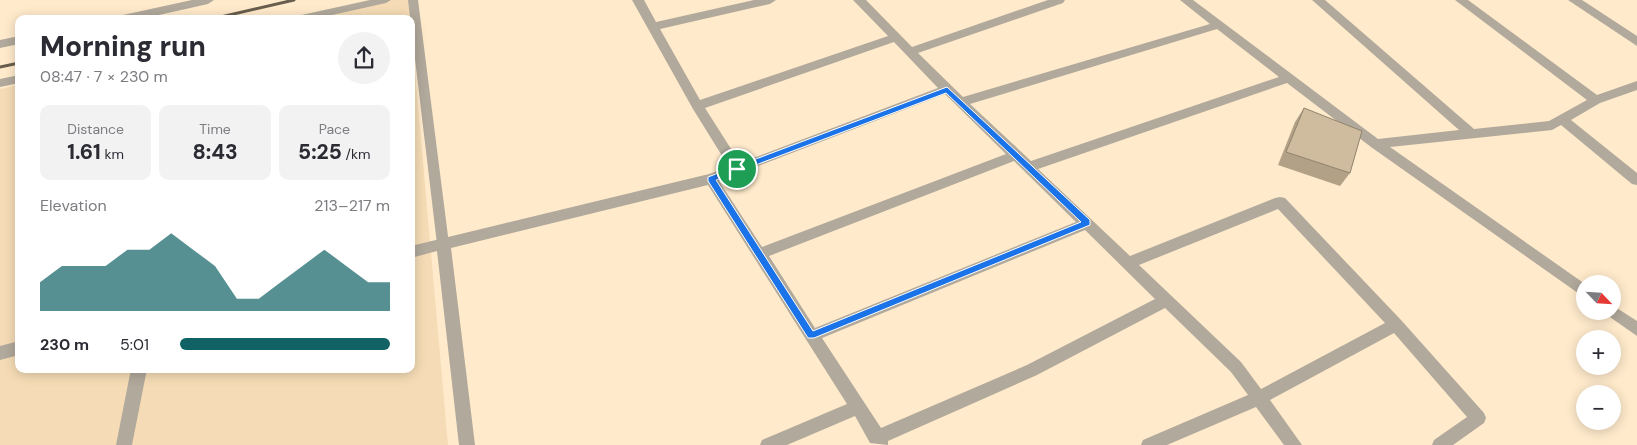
<!DOCTYPE html>
<html lang="en">
<head>
<meta charset="utf-8">
<style>
	body { margin:0; font-family:"DM Sans",sans-serif; background:#f2f2f3; color:#2b2b33; height:100vh; display:flex; flex-direction:column; font-size:19px; white-space:nowrap }
	* { box-sizing:border-box; margin:0 }
	p { font-size:16px; color:#7c7c81 }
	.icon { flex:none; width:28px; height:28px; fill:none; stroke:currentColor; stroke-width:2; stroke-linecap:round; stroke-linejoin:round }
	.map { position:relative; flex:1; overflow:hidden }
	.side { position:absolute; left:15px; top:15px; width:400px; height:358px; display:flex; flex-direction:column; background:#fff; border-radius:10px; box-shadow:0 2px 12px #0003 }
	.side>* { flex:none }
	.needle { width:32px; rotate:115deg }
	.controls { position:absolute; left:1576px; top:275px; display:grid; gap:10px }
	.controls a { display:grid; place-items:center; width:45px; height:45px; border-radius:50%; background:#fff; box-shadow:0 2px 12px #0003; font-size:25px }
	.pin { position:absolute; display:grid; place-items:center; width:42px; height:42px; color:#fff; margin:-21px; border:2px solid #fff; border-radius:50%; box-shadow:0 1px 5px #0007 }
	.round { display:grid; place-items:center; flex:none; width:52px; height:52px; border-radius:26px; background:#f2f2f3 }
	.summary { display:flex; align-items:center; justify-content:space-between; height:85px; padding:0 25px }
	h1 { font-size:28px; font-weight:800; line-height:38px }
	.stats { display:grid; grid-template-columns:repeat(3,1fr); gap:8px; height:85px; padding:5px 25px }
	.stats div { display:grid; align-content:center; border-radius:10px; background:#f2f2f3; text-align:center }
	.stats b { font-size:21px; font-weight:800 }
	.stats small { font-size:14px; font-weight:400 }
	.stats p { font-size:14px }
	.chart { height:140px; padding:10px 25px }
	.chart p { display:flex; justify-content:space-between }
	.chart svg { width:100%; height:90px; margin-top:5px; fill:#116265; opacity:.7 }
	ul { padding:0 25px; list-style:none; font-size:16px }
	li { display:grid; grid-template-columns:80px 60px 1fr; align-items:center; height:38px }
	li i { height:12px; border-radius:6px; background:#116265 }
	.map>svg:first-child { display:block }
</style>
</head>
<body>
<div class="map">
<svg width="1637" height="445" viewBox="0 0 1637 445">
	<rect width="100%" height="100%" fill="#ffeacb"/>
	<!-- built -->
	<path fill="#f5dcb6" d="M380,0H409L411,19H300Z
		M411,26L448,445H0V89L19,85V369H411Z"/>
	<g fill="none" stroke-linecap="round" stroke-linejoin="round">
		<!-- service -->
		<path fill="#b1a99b" fill-rule="evenodd" d="M370,0H391L386,3L314,19H292L297,16Z
			M408,0H418L449,244L447,248L443,249L439,248L437,244Z"/>
		<!-- minor -->
		<path fill="#b1a99b" fill-rule="evenodd" d="M192,0H214L208,4L141,19H117L123,15Z
			M632,0H644L656,22L754,0H776L770,4L660,29L700,100L888,36L853,0H866L912,47L1048,0H1065L1063,3L918,53L963,97L1210,24L1180,0H1193L1378,139L1459,130L1312,0H1325L1474,129L1549,121L1587,100L1455,0H1468L1597,95L1637,81V90L1600,103L1571,120L1637,173V185L1632,184L1561,125L1552,130L1390,147L1585,284V298L1371,147L1287,83L1038,169L1130,256L1275,198L1280,197L1285,198L1401,320L1484,413L1486,418L1484,423L1453,445H1432L1434,440L1467,417L1394,333L1270,400L1302,445H1284L1256,407L1167,445H1141L1143,440L1248,395L1231,372L1165,308L1037,375L888,441V445L870,443L855,416L787,445H760L762,440L847,404L708,185L451,248L475,445H459L437,251L411,258V246L709,174L729,167L693,109ZM1217,29L1279,77L1031,161L970,104ZM894,42L938,88L740,163L705,108ZM945,94L1006,154L762,247L719,181ZM1014,161L1076,222L815,328L769,256ZM1278,209L1385,323L1261,389L1241,362L1139,265ZM1085,230L1155,299L1027,365L881,428L822,338Z
			M1568,0H1582L1637,36V46Z
			M19,36V44L0,48V40Z
			M19,75V83L0,87V79Z
			M1612,305L1637,321V336L1607,315L1605,311H1612Z
			M19,341V355L0,360V346Z
			M131,369H147L132,445H116Z"/>
		<!-- rail -->
		<path stroke="#695e4d" stroke-width="3" d="M212,19L294,0
			M0,67L19,63"/>
	</g>
	<!-- wall -->
	<path fill="#b2a187" d="M1304,108L1350,173L1340,186L1278,165L1295,122Z"/>
	<!-- building -->
	<path fill="#cfbb9d" stroke="#91836e" d="M1304,108L1362,131L1350,173L1286,152Z"/>
	<!-- route -->
	<path fill="#1a73e8" stroke="#fff" fill-rule="evenodd" d="M947,87L1090,220V225L814,338H808L708,181V177ZM946,93L1081,222L813,331L716,180Z"/>
</svg>
<div class="controls">
<a><svg class="needle" viewBox="-14 -14 28 28"><path d="M0-13l5 13h-10z" fill="#e53935"/><path d="M0 13l5-13h-10z" fill="#7c7c81"/></svg></a>
<a>+</a>
<a>−</a>
</div>
<div class="pin" style="left:737px;top:169px;background:#1e9e55"><svg class="icon" aria-label="arrive" viewBox="0 0 24 24"><path d="M6 21V4h12l-3 4 3 4H6"/></svg></div>
<section class="side">
<div class="summary"><div><h1>Morning run</h1><p>08:47 · 7 × 230 m</p></div><a class="round"><svg class="icon" aria-label="share" viewBox="0 0 24 24"><path d="M12 15V3M7 8l5-5 5 5M5 13v7h14v-7"/></svg></a></div>
<div class="stats">
<div><p>Distance</p><b>1.61<small> km</small></b></div>
<div><p>Time</p><b>8:43</b></div>
<div><p>Pace</p><b>5:25<small> /km</small></b></div>
</div>
<div class="chart"><p><span>Elevation</span>213–217 m</p>
<svg viewBox="0 0 160 44" preserveAspectRatio="none"><path d="M0 44V30L10 22L20 22L30 22L40 14L50 14L60 6L70 14L80 22L90 38L100 38L110 30L120 22L130 14L140 22L150 30L160 30V44z"/></svg>
</div>
<ul>
<li><b>230 m</b>5:01<i style="width:100%"></i></li>
</ul>
</section>
</div>
</body>
</html>
